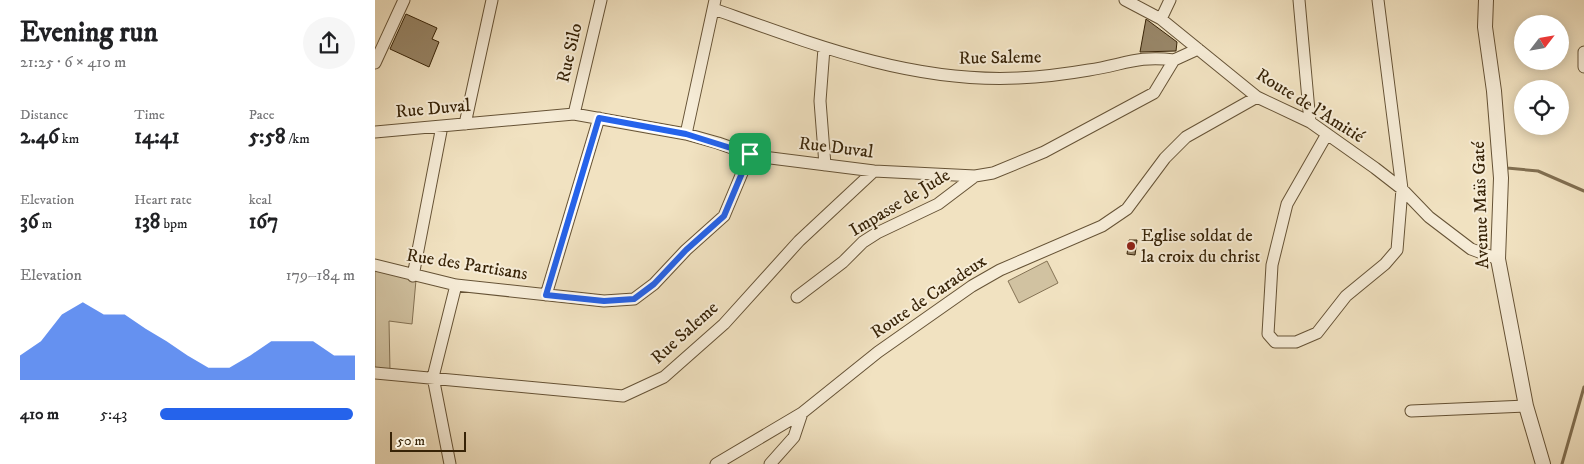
<!DOCTYPE html>
<html lang="en">
<head>
<meta charset="utf-8">
<style>
	body { margin:0; font-family:"IM FELL DW Pica",serif; background:#f6f6f6; color:#202124; height:100vh; display:flex; flex-direction:column; font-size:19px; white-space:nowrap }
	* { box-sizing:border-box; margin:0 }
	p { font-size:16px; color:#757577 }
	.icon { flex:none; width:28px; height:28px; fill:none; stroke:currentColor; stroke-width:2; stroke-linecap:round; stroke-linejoin:round }
	.map { position:relative; flex:1; overflow:hidden }
	.sheet { display:flex; flex-direction:column; background:#fff; width:375px }
	.sheet>* { flex:none }
	.needle { width:32px; rotate:59deg }
	.fabs { position:absolute; left:1139px; top:15px; display:grid; gap:10px }
	.fabs a { display:grid; place-items:center; width:55px; height:55px; border-radius:50%; background:#fff; box-shadow:0 2px 12px #0003; font-size:25px }
	.scale { position:absolute; left:15px; bottom:12px; width:76px; box-sizing:border-box; padding-left:5px; border:2px solid #372307; border-top:0; font-size:14px; line-height:18px; white-space:nowrap; color:#372307; -webkit-text-stroke:4px #f6ecd7; paint-order:stroke }
	.pin { position:absolute; display:grid; place-items:center; width:42px; height:42px; color:#fff; margin:-21px; border-radius:10px; box-shadow:0 2px 8px #0006 }
	.round { display:grid; place-items:center; flex:none; width:52px; height:52px; border-radius:26px; background:#f6f6f6 }
	.overview { display:flex; align-items:center; justify-content:space-between; height:85px; padding:0 20px }
	h1 { font-size:28px; font-weight:700; line-height:38px }
	.stats { display:grid; grid-template-columns:repeat(3,1fr); gap:8px; height:85px; padding:5px 20px }
	.stats div { display:grid; align-content:center }
	.stats b { font-size:21px; font-weight:700 }
	.stats small { font-size:14px; font-weight:400 }
	.stats p { font-size:14px }
	.chart { height:140px; padding:10px 20px }
	.chart p { display:flex; justify-content:space-between }
	.chart svg { width:100%; height:90px; margin-top:5px; fill:#2563eb; opacity:.7 }
	ul { padding:0 20px; list-style:none; font-size:16px }
	li { display:grid; grid-template-columns:80px 60px 1fr; align-items:center; height:38px }
	li i { height:12px; border-radius:6px; background:#2563eb }
	main { display:flex; flex:1; min-height:0 }
	.map>svg:first-child { display:block }
</style>
</head>
<body>
<main>
<section class="sheet">
<div class="overview"><div><h1>Evening run</h1><p>21:25 · 6 × 410 m</p></div><a class="round"><svg class="icon" aria-label="share" viewBox="0 0 24 24"><path d="M12 15V3M7 8l5-5 5 5M5 13v7h14v-7"/></svg></a></div>
<div class="stats">
<div><p>Distance</p><b>2.46<small> km</small></b></div>
<div><p>Time</p><b>14:41</b></div>
<div><p>Pace</p><b>5:58<small> /km</small></b></div>
</div>
<div class="stats">
<div><p>Elevation</p><b>36<small> m</small></b></div>
<div><p>Heart rate</p><b>138<small> bpm</small></b></div>
<div><p>kcal</p><b>167</b></div>
</div>
<div class="chart"><p><span>Elevation</span>179–184 m</p>
<svg viewBox="0 0 160 44" preserveAspectRatio="none"><path d="M0 44V32L10 25L20 12L30 6L40 12L50 12L60 19L70 25L80 32L90 38L100 38L110 32L120 25L130 25L140 25L150 32L160 32V44z"/></svg>
</div>
<ul>
<li><b>410 m</b>5:43<i style="width:99%"></i></li>
</ul>
</section>
<div class="map">
<svg width="1209" height="464" viewBox="0 0 1209 464">
	<rect width="100%" height="100%" fill="#f1e2c1"/>
	<filter id="stains"><feTurbulence type="fractalNoise" baseFrequency=".004" numOctaves="4"/><feColorMatrix values="0 0 0 0 .2 0 0 0 0 .09 0 0 0 0 .02 0 0 0 .5 -.17"/></filter>
	<radialGradient id="worn" r=".72"><stop offset=".6" stop-color="#630" stop-opacity="0"/><stop offset="1" stop-color="#630" stop-opacity=".3"/></radialGradient>
	<!-- green -->
	<path fill="#d1c2a1" stroke="#847254" d="M672,261L683,283L644,303L633,281Z
		M0,269L41,280L37,324L14,321L15,371L0,370Z"/>
	<g fill="none" stroke-linecap="round" stroke-linejoin="round">
		<!-- stream -->
		<path stroke="#816f51" stroke-width="3" d="M1130,165L1132,168L1163,171L1209,191
			M1187,464L1209,387"/>
	</g>
	<!-- building -->
	<path fill="#988668" stroke="#372307" d="M31,14L62,28L57,39L64,42L54,67L15,49Z
		M771,19L802,42L801,51L765,52Z
		M754,240H762L760,255L752,254Z"/>
	<g fill="none" stroke-linecap="round" stroke-linejoin="round">
		<defs>
			<path id="minor" d="M750,0L786,19L882,97L935,122L1000,168L1027,189L1054,217L1096,249L1123,259
				M924,0L935,122
				M339,9C437,44 536,83 643,78C666,77 691,74 714,70C748,65 763,55 799,60
				M786,19L795,0
				M449,48L445,101L450,165
				M1209,52V67
				M0,63L29,0
				M199,114L226,0
				M90,124L117,0
				M0,132L199,114L311,134L343,143L380,156L499,171L600,176L618,173L669,152L779,93L799,60L823,49
				M311,134L340,0
				M952,134L912,204L897,265L893,334L900,342H921L942,333L971,296L1010,264L1022,250L1027,189L1003,0
				M0,265L81,285L229,301L259,299L279,284L311,250L349,216L375,154
				M38,276L67,126
				M171,295L224,118
				M422,297L468,262L488,242L502,233L563,204L600,176
				M0,373L248,396L289,377L349,324L424,241L499,171
				M1036,411L1151,406
				M75,464L58,377L81,285
				M341,464L427,413L503,352L597,286L625,270L727,226L752,209L790,158L811,137L882,97
				M395,464L419,437L427,413"/>
			<path id="tertiary" d="M1111,0L1110,27L1119,91L1126,178L1123,259L1151,406L1168,464"/>
		</defs>
		<!-- minor casing -->
		<use href="#minor" stroke="#665336" stroke-width="13"/>
		<!-- tertiary casing -->
		<use href="#tertiary" stroke="#665336" stroke-width="16"/>
		<!-- minor -->
		<use href="#minor" stroke="#f6ecd7" stroke-width="11"/>
		<!-- tertiary -->
		<use href="#tertiary" stroke="#f6ecd7" stroke-width="14"/>
	</g>
	<g fill="none" stroke-linecap="round" stroke-linejoin="round">
		<defs>
			<path id="route" d="M224,118L311,134L375,154L349,216L311,250L279,284L259,299L229,301L171,295Z"/>
		</defs>
		<!-- route casing -->
		<use href="#route" stroke="#fff" stroke-width="10"/>
		<!-- route -->
		<use href="#route" stroke="#2563eb" stroke-width="6"/>
	</g>
	<!-- markers -->
	<circle fill="#8f2418" stroke="#f6ecd7" stroke-width="2" cx="756" cy="246" r="5"/>
	<g text-anchor="middle" dominant-baseline="central" stroke-width="4" stroke-linejoin="round" paint-order="stroke">
		<!-- street labels -->
		<g font-size="18" fill="#372307" stroke="#f6ecd7">
			<text transform="translate(195 53) rotate(-77)">Rue Silo</text>
			<text transform="translate(625 58) rotate(-1)">Rue Saleme</text>
			<text transform="translate(935 106) rotate(32)">Route de l'Amitié</text>
			<text transform="translate(58 109) rotate(-5)">Rue Duval</text>
			<text transform="translate(461 148) rotate(7)">Rue Duval</text>
			<text transform="translate(525 203) rotate(-31)">Impasse de Jude</text>
			<text transform="translate(1106 205) rotate(-92)">Avenue Maïs Gaté</text>
			<text transform="translate(92 265) rotate(9)">Rue des Partisans</text>
			<text transform="translate(554 297) rotate(-34)">Route de Caradeux</text>
			<text transform="translate(310 333) rotate(-42)">Rue Saleme</text>
		</g>
		<!-- poi labels -->
		<g font-size="18" fill="#372307" stroke="#f6ecd7" text-anchor="start">
			<text x="766" y="236">Eglise soldat de<tspan x="766" dy="21">la croix du christ</tspan></text>
		</g>
	</g>
	<rect width="100%" height="100%" filter="url(#stains)"/>
	<rect width="100%" height="100%" fill="url(#worn)"/>
</svg>
<div class="fabs">
<a><svg class="needle" viewBox="-14 -14 28 28"><path d="M0-13l5 13h-10z" fill="#e53935"/><path d="M0 13l5-13h-10z" fill="#757577"/></svg></a>
<a><svg class="icon" aria-label="locate" viewBox="0 0 24 24"><circle cx="12" cy="12" r="6"/><path d="M12 2v4M12 18v4M2 12h4M18 12h4"/></svg></a>
</div>
<div class="scale">50 m</div>
<div class="pin" style="left:375px;top:154px;background:#1e9e55"><svg class="icon" aria-label="arrive" viewBox="0 0 24 24"><path d="M6 21V4h12l-3 4 3 4H6"/></svg></div>
</div>
</main>
</body>
</html>
